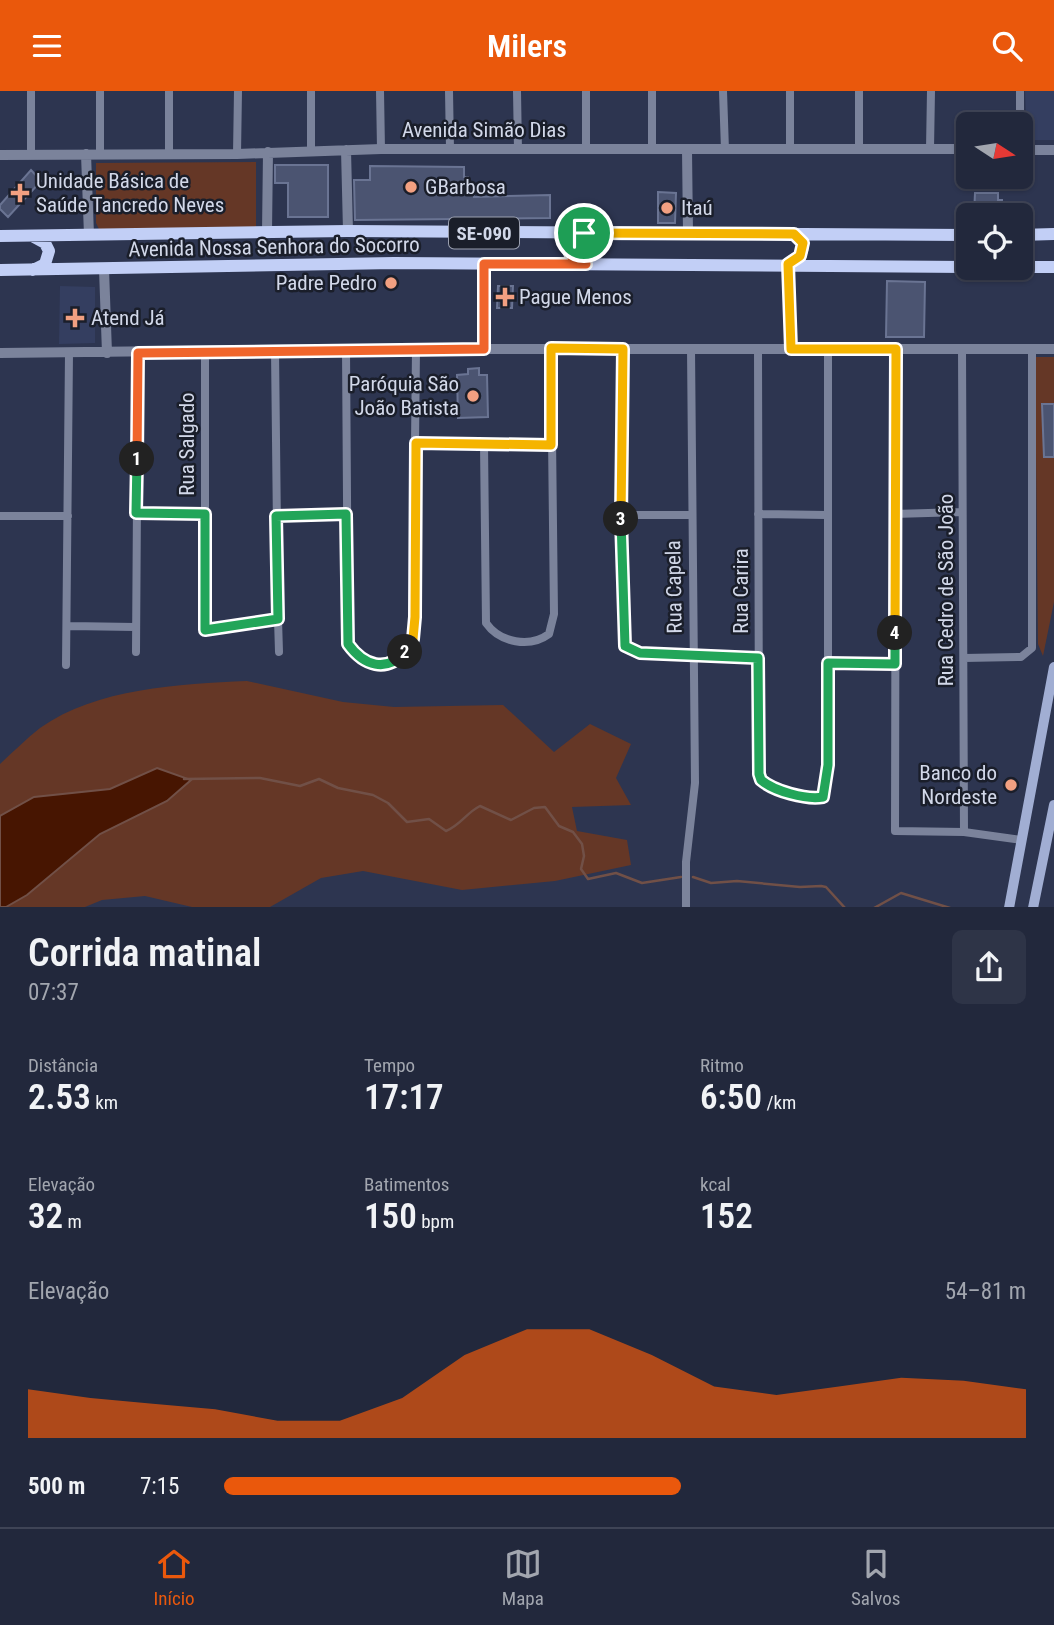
<!DOCTYPE html>
<html lang="pt">
<head>
<meta charset="utf-8">
<style>
	body { margin:0; font-family:"Roboto Condensed",sans-serif; background:#2e3447; color:#f1f3f6; height:100vh; display:flex; flex-direction:column; font-size:26px; white-space:nowrap }
	* { box-sizing:border-box; margin:0 }
	p { font-size:23px; color:#a2a6af }
	.icon { flex:none; width:38px; height:38px; fill:none; stroke:currentColor; stroke-width:2; stroke-linecap:round; stroke-linejoin:round }
	.map { position:relative; height:816px; overflow:hidden }
	.details { display:flex; flex-direction:column; background:#22283c; flex:1 }
	.details>* { flex:none }
	.needle { width:46px; rotate:102deg }
	.fabs { position:absolute; left:956px; top:21px; display:grid; gap:14px }
	.fabs a { display:grid; place-items:center; width:77px; height:77px; border-radius:10px; background:#22283c; box-shadow:0 2px 5px #0004,0 0 0 2px #3f4456; font-size:35px }
	.pin { position:absolute; display:grid; place-items:center; width:60px; height:60px; color:#fff; margin:-30px; border:4px solid #fff; border-radius:50%; box-shadow:0 2px 7px #0007 }
	.km { position:absolute; width:35px; height:35px; margin:-18px; border-radius:50%; background:#222; color:#fff; font-size:19px; line-height:35px; text-align:center }
	.round { display:grid; place-items:center; flex:none; width:74px; height:74px; border-radius:10px; background:#2e3447 }
	.overview { display:flex; align-items:center; justify-content:space-between; height:119px; padding:0 28px }
	h1 { font-size:38px; font-weight:600; line-height:52px }
	.metrics { display:grid; grid-template-columns:repeat(3,1fr); gap:10px; height:119px; padding:7px 28px }
	.metrics div { display:grid; align-content:center }
	.metrics b { font-size:35px; font-weight:600 }
	.metrics small { font-size:19px; font-weight:400 }
	.metrics p { font-size:19px }
	.chart { height:196px; padding:14px 28px }
	.chart p { display:flex; justify-content:space-between }
	.chart svg { width:100%; height:126px; margin-top:7px; fill:#ea580c; opacity:.7 }
	ul { padding:0 28px; list-style:none; font-size:23px }
	li { display:grid; grid-template-columns:112px 84px 1fr; align-items:center; height:52px }
	li i { height:18px; border-radius:9px; background:#ea580c }
	header { display:flex; justify-content:space-between; align-items:center; height:91px; padding:0 28px; background:#ea580c; color:#fff; font-size:32px; font-weight:600 }
	.dock { display:flex; justify-content:space-around; align-items:center; height:98px; border-top:2px solid #3f4456; background:#22283c; font-size:19px; color:#a2a6af }
	.dock a { display:grid; justify-items:center; gap:4px }
	.dock .on { color:#ea580c }
	.map>svg:first-child { display:block }
</style>
</head>
<body>
<header><svg class="icon" aria-label="menu" viewBox="0 0 24 24"><path d="M4 6h16M4 12h16M4 18h16"/></svg>Milers<svg class="icon" aria-label="search" viewBox="0 0 24 24"><circle cx="10" cy="10" r="6"/><path d="M15 15l6 6"/></svg></header>
<div class="map">
<svg width="1054" height="817" viewBox="0 0 1054 817">
	<rect width="100%" height="100%" fill="#2d3550"/>
	<!-- built -->
	<path fill="#343e60" d="M1025,0H1054V49H1027Z
		M60,195L95,196V252L59,253Z"/>
	<!-- green -->
	<path fill="#653726" d="M256,71V136L99,138L96,132V72Z
		M1035,266H1054V511L1043,565L1038,553Z
		M247,590L343,611L394,616L503,614L554,661L590,633L631,653L616,687L631,714L572,716L577,740L627,749L631,774L555,790L462,799L363,780L321,787L270,816H192L145,805L102,809L85,816H6L27,804L100,743L167,710L157,677L110,698L34,706L0,725V673C13,661 26,648 40,637C97,597 179,593 247,590Z"/>
	<!-- water -->
	<path fill="#471501" stroke="#715047" stroke-width="2" d="M157,677L191,689L167,710L100,743L27,804L6,816H0V725L34,706L110,698Z"/>
	<g fill="none" stroke-linecap="round" stroke-linejoin="round">
		<!-- stream -->
		<path stroke="#715047" stroke-width="2.5" d="M184,688L260,687L300,695L319,688L338,697L373,704L388,712L407,731L429,728L446,740C461,734 466,722 480,715L511,729L534,717L545,716L559,735L573,741L582,753L584,765L581,778L588,788L616,782L642,792L681,786
			M693,786L711,792L737,790L800,796L821,795L826,796L845,817
			M874,817L901,802L950,817"/>
	</g>
	<!-- building -->
	<path fill="#4b5471" stroke="#6a7493" stroke-width="2" d="M275,74H328V126H288V92H275Z
		M370,75L464,76V86H468V103H474V106L550,104V127L355,129L354,89H370Z
		M31,79L41,90L8,126L0,118V114Z
		M658,101L676,102L675,132H658Z
		M975,102H998V109H1002L1001,124H974Z
		M887,190L925,191L924,246H886Z
		M498,195H513L512,217H497Z
		M479,277V284H487L488,326L458,327L457,284L468,283V278Z
		M1042,313H1054V366H1044Z"/>
	<g fill="none" stroke-linecap="round" stroke-linejoin="round">
		<!-- minor -->
		<path stroke="#7b839b" stroke-width="8" d="M311,0V60
			M380,0L381,58
			M449,0L450,58
			M517,0L518,59
			M586,0V58
			M723,0L725,59
			M859,0V58
			M1020,0V59
			M652,58V0
			M790,58V0
			M930,58L931,0
			M169,62V0
			M100,63V0
			M237,63L238,0
			M31,64V0
			M962,257L964,741
			M346,258L348,553L362,566L385,575L398,569L413,545L416,258
			M623,258L621,424L625,555L640,562L759,567
			M896,258L895,740L964,741L1022,749
			M758,259L759,683L761,689L795,703L820,707L827,693L828,656V258
			M205,261V539L278,528L275,259
			M416,352L551,353
			M484,353L486,532C500,552 530,557 549,543L554,523L551,257
			M136,422L205,423
			M758,423L826,424
			M894,423L962,421
			M621,424H690
			M0,425H68
			M276,425L346,423
			M278,528L279,561
			M69,535L135,536
			M136,561L138,262
			M964,567L1021,566L1032,557V258
			M828,572L895,573
			M66,574L69,262
			M686,817V771L695,692L691,258"/>
		<!-- tertiary -->
		<path stroke="#7b839b" stroke-width="10" d="M346,59L348,140
			M687,59L688,142
			M1020,59H1054
			M86,63L89,144
			M0,64L237,63L381,58H968
			M267,141L268,61
			M788,173L791,258
			M104,178L107,262
			M484,258V173
			M0,262L346,258H1054"/>
		<!-- secondary -->
		<path stroke="#a1aed3" stroke-width="10" d="M1009,817L1054,576
			M1033,817L1054,714"/>
		<!-- primary -->
		<path stroke="#c2cff6" stroke-width="12" d="M584,142L573,152L570,162L574,168L585,173
			M1020,144L1054,143
			M0,145L348,140L968,144
			M790,172C800,167 805,159 802,147L792,142
			M1020,176H1054
			M0,179L394,172L968,176
			M33,179L45,173L49,160L45,152L34,146"/>
	</g>
	<g fill="none" stroke-linecap="round" stroke-linejoin="round">
		<defs>
			<path id="split-1" d="M137,368L138,262L484,258V173H586L573,168L570,162L573,152L584,142"/>
			<path id="split-2" d="M137,368L136,422L205,423V539L278,528L276,425L346,423L348,553C364,575 386,582 405,561"/>
			<path id="split-3" d="M405,561L413,548L415,526L416,352L551,354V257L623,258L621,428"/>
			<path id="split-4" d="M621,428L625,555L640,562L758,567L759,683L761,689C774,700 806,709 823,706L828,674V572L895,573V542"/>
			<path id="split-5" d="M584,142L794,143L803,152L800,165L788,173L791,258H896L895,542"/>
		</defs>
		<!-- split-1 casing -->
		<use href="#split-1" stroke="#fff" stroke-width="14"/>
		<!-- split-2 casing -->
		<use href="#split-2" stroke="#fff" stroke-width="14"/>
		<!-- split-3 casing -->
		<use href="#split-3" stroke="#fff" stroke-width="14"/>
		<!-- split-4 casing -->
		<use href="#split-4" stroke="#fff" stroke-width="14"/>
		<!-- split-5 casing -->
		<use href="#split-5" stroke="#fff" stroke-width="14"/>
		<!-- split-1 -->
		<use href="#split-1" stroke="#f0652b" stroke-width="9"/>
		<!-- split-2 -->
		<use href="#split-2" stroke="#22a559" stroke-width="9"/>
		<!-- split-3 -->
		<use href="#split-3" stroke="#f5b400" stroke-width="9"/>
		<!-- split-4 -->
		<use href="#split-4" stroke="#22a559" stroke-width="9"/>
		<!-- split-5 -->
		<use href="#split-5" stroke="#f5b400" stroke-width="9"/>
	</g>
	<!-- markers -->
	<g fill="#f2a081" stroke="#1a1e2a" stroke-width="2.5">
		<circle cx="411" cy="96" r="7"/>
		<path d="M16.5 91.5h7v7h7v7h-7v7h-7v-7h-7v-7h7z"/>
		<circle cx="667" cy="117" r="7"/>
		<circle cx="391" cy="192" r="7"/>
		<path d="M501.5 195.5h7v7h7v7h-7v7h-7v-7h-7v-7h7z"/>
		<path d="M71.5 216.5h7v7h7v7h-7v7h-7v-7h-7v-7h7z"/>
		<circle cx="473" cy="305" r="7"/>
		<circle cx="1011" cy="694" r="7"/>
	</g>
	<g text-anchor="middle" dominant-baseline="central" stroke-width="5" stroke-linejoin="round" paint-order="stroke">
		<!-- shield labels -->
		<rect fill="#1a1e2a" stroke="#9ba0b0" stroke-width="2" x="449" y="126.5" width="70" height="31" rx="5"/>
		<g font-size="19" font-weight="bold" fill="#d2d8e9">
			<text x="484" y="142">SE-090</text>
		</g>
		<!-- street labels -->
		<g font-size="21" fill="#d2d8e9" stroke="#1a1e2a">
			<text x="484" y="39">Avenida Simão Dias</text>
			<text transform="translate(274 156) rotate(-1)">Avenida Nossa Senhora do Socorro</text>
			<text transform="translate(187 353) rotate(-90)">Rua Salgado</text>
			<text transform="translate(674 496) rotate(-91)">Rua Capela</text>
			<text transform="translate(946 499) rotate(-90)">Rua Cedro de São João</text>
			<text transform="translate(741 500) rotate(-90)">Rua Carira</text>
		</g>
		<!-- poi labels -->
		<g font-size="21" fill="#d2d8e9" stroke="#1a1e2a" text-anchor="start">
			<text x="36" y="90">Unidade Básica de<tspan x="36" dy="24">Saúde Tancredo Neves</tspan></text>
			<text x="425" y="96">GBarbosa</text>
			<text x="681" y="117">Itaú</text>
			<text x="377" y="192" text-anchor="end">Padre Pedro</text>
			<text x="519" y="206">Pague Menos</text>
			<text x="91" y="227">Atend Já</text>
			<text x="459" y="293" text-anchor="end">Paróquia São<tspan x="459" dy="24">João Batista</tspan></text>
			<text x="997" y="682" text-anchor="end">Banco do<tspan x="997" dy="24">Nordeste</tspan></text>
		</g>
	</g>
</svg>
<div class="fabs">
<a><svg class="needle" viewBox="-14 -14 28 28"><path d="M0-13l5 13h-10z" fill="#e53935"/><path d="M0 13l5-13h-10z" fill="#a2a6af"/></svg></a>
<a><svg class="icon" aria-label="locate" viewBox="0 0 24 24"><circle cx="12" cy="12" r="6"/><path d="M12 2v4M12 18v4M2 12h4M18 12h4"/></svg></a>
</div>
<div class="pin" style="left:584px;top:142px;background:#1e9e55"><svg class="icon" aria-label="arrive" viewBox="0 0 24 24"><path d="M6 21V4h12l-3 4 3 4H6"/></svg></div>
<b class="km" style="left:137px;top:368px">1</b>
<b class="km" style="left:405px;top:561px">2</b>
<b class="km" style="left:621px;top:428px">3</b>
<b class="km" style="left:895px;top:542px">4</b>
</div>
<section class="details">
<div class="overview"><div><h1>Corrida matinal</h1><p>07:37</p></div><a class="round"><svg class="icon" aria-label="share" viewBox="0 0 24 24"><path d="M12 15V3M7 8l5-5 5 5M5 13v7h14v-7"/></svg></a></div>
<div class="metrics">
<div><p>Distância</p><b>2.53<small> km</small></b></div>
<div><p>Tempo</p><b>17:17</b></div>
<div><p>Ritmo</p><b>6:50<small> /km</small></b></div>
</div>
<div class="metrics">
<div><p>Elevação</p><b>32<small> m</small></b></div>
<div><p>Batimentos</p><b>150<small> bpm</small></b></div>
<div><p>kcal</p><b>152</b></div>
</div>
<div class="chart"><p><span>Elevação</span>54–81 m</p>
<svg viewBox="0 0 160 44" preserveAspectRatio="none"><path d="M0 44V27L10 30L20 32L30 34L40 38L50 38L60 30L70 15L80 6L90 6L100 15L110 26L120 29L130 26L140 23L150 24L160 27V44z"/></svg>
</div>
<ul>
<li><b>500 m</b>7:15<i style="width:57%"></i></li>
</ul>
</section>
<nav class="dock">
<a class="on"><svg class="icon" aria-label="home" viewBox="0 0 24 24"><path d="M3 11l9-7 9 7M6 9v11h12V9"/></svg>Início</a>
<a><svg class="icon" aria-label="map" viewBox="0 0 24 24"><path d="M3 6l6-2 6 2 6-2v14l-6 2-6-2-6 2zM9 4v14M15 6v14"/></svg>Mapa</a>
<a><svg class="icon" aria-label="saved" viewBox="0 0 24 24"><path d="M7 4h10v16l-5-4-5 4z"/></svg>Salvos</a>
</nav>
</body>
</html>
